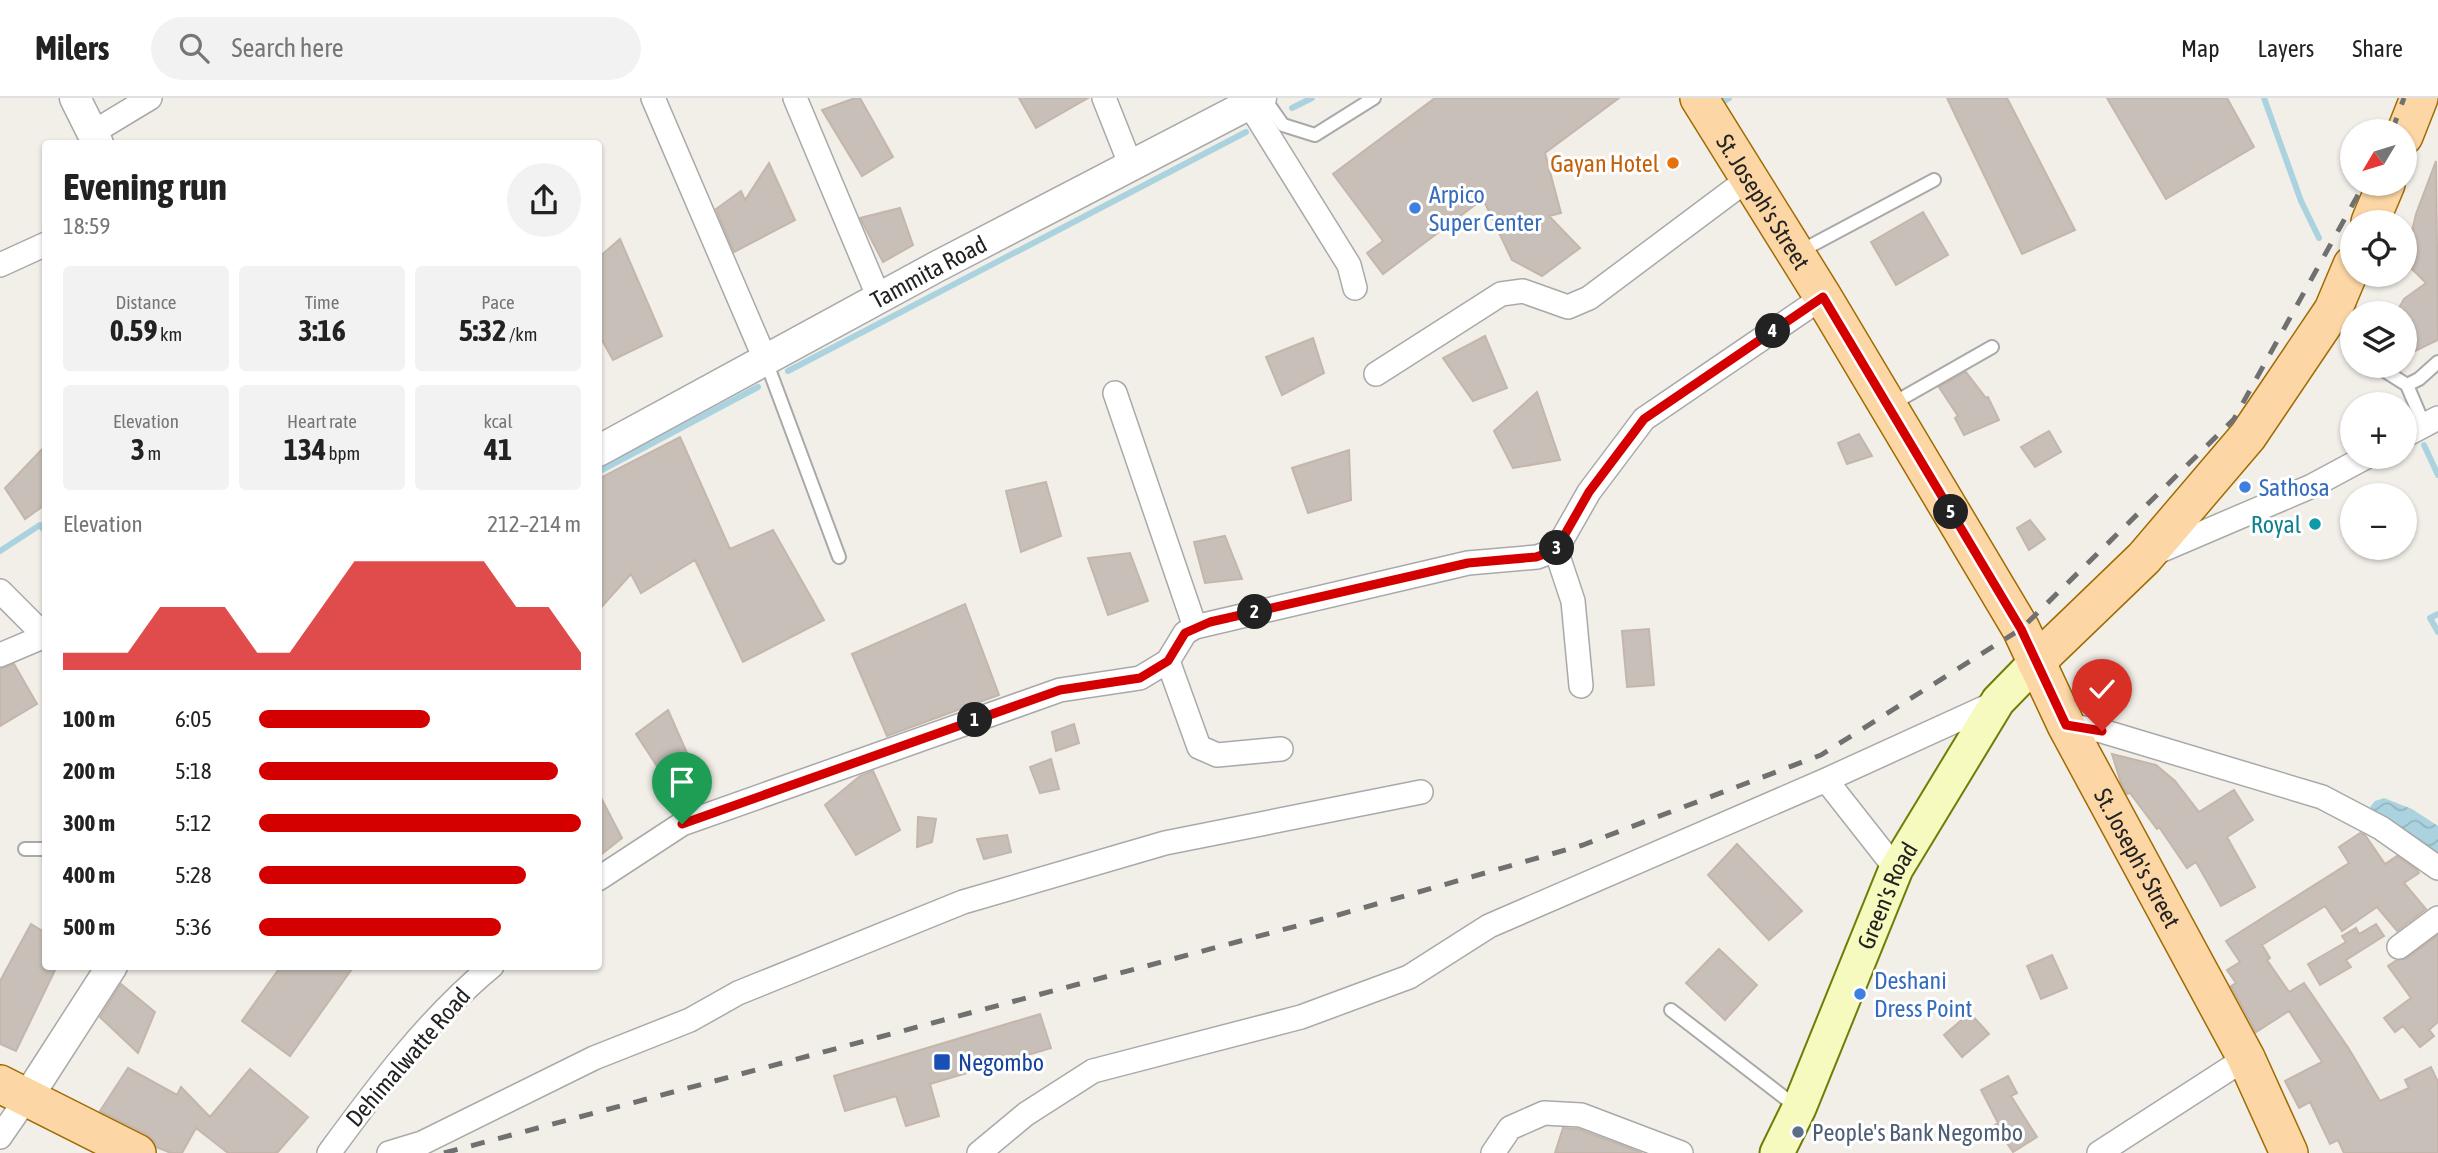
<!DOCTYPE html>
<html lang="en">
<head>
<meta charset="utf-8">
<style>
	body { margin:0; font-family:"Asap Condensed",sans-serif; background:#f2f2f2; color:#222; height:100vh; display:flex; flex-direction:column; font-size:26px; white-space:nowrap }
	* { box-sizing:border-box; margin:0 }
	p { font-size:23px; color:#767676 }
	.icon { flex:none; width:38px; height:38px; fill:none; stroke:currentColor; stroke-width:2; stroke-linecap:round; stroke-linejoin:round }
	.map { position:relative; flex:1; overflow:hidden }
	.details { position:absolute; left:42px; top:42px; width:560px; height:830px; display:flex; flex-direction:column; background:#fff; border-radius:7px; box-shadow:0 2px 5px #0004 }
	.details>* { flex:none }
	.needle { width:46px; rotate:232deg }
	.controls { position:absolute; left:2340px; top:21px; display:grid; gap:14px }
	.controls a { display:grid; place-items:center; width:77px; height:77px; border-radius:50%; background:#fff; box-shadow:0 2px 5px #0004; font-size:35px }
	.pin { position:absolute; display:grid; place-items:center; width:60px; height:60px; color:#fff; margin:-72px -30px; border-radius:50% 50% 50% 0; rotate:-45deg; box-shadow:0 0 7px #0007 }
	.pin .icon { rotate:45deg }
	.km { position:absolute; width:35px; height:35px; margin:-18px; border-radius:50%; background:#222; color:#fff; font-size:19px; line-height:35px; text-align:center }
	.round { display:grid; place-items:center; flex:none; width:74px; height:74px; border-radius:37px; background:#f2f2f2 }
	.head { display:flex; align-items:center; justify-content:space-between; height:119px; padding:0 21px }
	h1 { font-size:38px; font-weight:700; line-height:52px }
	.figures { display:grid; grid-template-columns:repeat(3,1fr); gap:10px; height:119px; padding:7px 21px }
	.figures div { display:grid; align-content:center; border-radius:7px; background:#f2f2f2; text-align:center }
	.figures b { font-size:30px; font-weight:700 }
	.figures small { font-size:19px; font-weight:400 }
	.figures p { font-size:19px }
	.chart { height:196px; padding:14px 21px }
	.chart p { display:flex; justify-content:space-between }
	.chart svg { width:100%; height:126px; margin-top:7px; fill:#d40000; opacity:.7 }
	ul { padding:0 21px; list-style:none; font-size:23px }
	li { display:grid; grid-template-columns:112px 84px 1fr; align-items:center; height:52px }
	li i { height:18px; border-radius:9px; background:#d40000 }
	header { display:flex; align-items:center; gap:42px; box-sizing:border-box; height:98px; padding:0 35px; background:#fff; border-bottom:2px solid #e0e0e0 }
	header strong { font-size:33px }
	nav { display:flex; gap:38px; margin-inline-start:auto; font-size:24px }
	.search { width:490px; height:63px; background:#f2f2f2; display:flex; align-items:center; gap:18px; box-sizing:border-box; padding:0 24px; border-radius:38px; color:#767676; font-size:26px }
	.map>svg:first-child { display:block }
</style>
</head>
<body>
<header>
<strong>Milers</strong>
<div class="search"><svg class="icon" aria-label="search" viewBox="0 0 24 24"><circle cx="10" cy="10" r="6"/><path d="M15 15l6 6"/></svg>Search here</div>
<nav><a>Map</a><a>Layers</a><a>Share</a></nav>
</header>
<div class="map">
<svg width="2438" height="1055" viewBox="0 0 2438 1055">
	<defs>
		<pattern id="water-waves" width="16" height="10" patternUnits="userSpaceOnUse" patternTransform="scale(1.75)"><rect width="16" height="10" fill="#aad3df"/><path d="M0 5q4-4 8 0t8 0" fill="none" stroke="#92b5bf"/></pattern>
	</defs>
	<rect width="100%" height="100%" fill="#f2efe9"/>
	<!-- water -->
	<path fill="url(#water-waves)" d="M2384,700L2412,711L2438,728V755C2430,750 2423,744 2415,739C2400,730 2375,727 2370,709L2375,703Z"/>
	<g fill="none" stroke-linecap="round" stroke-linejoin="round">
		<!-- stream -->
		<path stroke="#aad3df" stroke-width="6" d="M2264,0L2301,103L2319,140
			M1723,4L1729,0
			M1292,10L1312,0
			M2353,208L2357,215
			M788,273L1246,34
			M2404,309L2408,316
			M2424,347L2438,377
			M598,374L758,289
			M0,453L40,427L46,434
			M2438,516L2430,520L2438,534"/>
	</g>
	<!-- building -->
	<path fill="#c7bfb8" stroke="#c4b6ab" stroke-width="2" d="M855,0H860L893,59L862,78L822,12Z
		M1019,0H1088L1036,30Z
		M1435,0H1619L1545,55L1561,115L1549,118L1580,150L1542,178L1512,162L1483,101L1383,176L1367,155L1383,143L1333,76Z
		M1947,0H2007L2075,132L2022,156Z
		M2107,0H2227L2254,49L2166,101Z
		M2436,63L2438,242L2415,253H2404V215H2396L2404,201L2426,185L2410,169L2409,145L2416,116Z
		M769,65L795,122L734,154L716,111L741,93L745,102Z
		M900,110L913,147L883,164L860,120Z
		M1923,114L1948,157L1896,187L1871,144Z
		M620,141L662,238L613,262L598,235V160Z
		M1485,238L1507,290L1473,303L1443,260Z
		M1313,240L1324,275L1282,297L1266,259Z
		M1966,274L1986,300L1988,299L1999,322L1964,337L1955,320L1958,318L1939,289Z
		M1537,294L1560,362L1513,370L1494,333Z
		M2049,333L2061,354L2035,369L2021,349Z
		M1859,336L1872,358L1847,366L1838,345Z
		M680,339L730,451L773,432L824,522L743,564L695,462L641,495L631,476L598,513V381Z
		M46,347V406L25,421L5,390Z
		M1349,352L1351,402L1308,415L1292,370Z
		M1046,384L1061,438L1021,454L1006,393Z
		M2030,422L2045,441L2029,452L2017,430Z
		M1225,438L1242,481L1205,485L1194,444Z
		M1130,455L1148,503L1108,517L1088,460Z
		M965,506L999,597L887,638L852,556Z
		M1649,531L1654,587L1627,589L1622,533Z
		M14,566L37,606L0,628V571Z
		M668,612L694,671L668,685L636,636Z
		M1074,626L1079,645L1056,653L1052,634Z
		M2112,656L2156,667L2175,683L2199,714L2234,692L2253,722L2227,739L2255,789L2221,808L2196,764L2187,770L2159,729L2157,731L2130,695L2127,696L2121,685Z
		M1051,661L1059,691L1040,695L1030,669Z
		M873,673L900,732L856,757L825,707L860,678Z
		M598,694L622,740L598,759Z
		M918,719L936,721L932,744L917,749Z
		M2360,735L2365,737L2385,766L2397,758L2417,772L2419,775L2404,785L2426,811L2397,833L2377,809L2342,833L2325,808L2262,847L2270,860L2267,862L2289,894L2304,885L2349,951L2380,1003L2409,990L2405,982L2431,969L2438,984V1055H2344L2338,1042L2330,1046L2310,1004L2299,1010L2285,983L2322,964L2289,913L2256,934L2231,888L2236,885L2227,872L2240,864L2226,843L2349,765L2339,749Z
		M1007,737L1011,754L984,761L977,741Z
		M1737,746L1802,813L1769,842L1708,777Z
		M31,826L46,835V868H57L16,953L0,946V883Z
		M2376,826L2384,838L2346,862L2351,869L2320,887L2308,866L2346,844L2342,838L2356,830L2359,836Z
		M2438,837V924L2429,932L2434,938L2420,949L2403,928L2395,934L2384,920L2411,900L2388,868L2397,862L2407,860Z
		M1719,851L1757,887L1725,922L1686,885Z
		M2052,857L2067,890L2041,901L2027,868Z
		M281,868H354L290,958L242,923Z
		M121,886L155,914L138,955L100,919Z
		M1970,915L1989,936L1962,959L1944,937Z
		M1040,916L1051,950L930,986L939,1018L906,1028L896,998L845,1013L834,978Z
		M128,970L177,997L181,989L210,1019L250,971L308,1019L277,1055H228L196,1030L182,1055H171L156,1049L154,1043L146,1036L100,1013Z
		M2008,978L2017,995L2011,998L2037,1039L2013,1054L1995,1027L1998,1025L1981,992Z
		M1563,1030L1578,1031L1642,1055H1555Z"/>
	<g fill="none" stroke-linecap="round" stroke-linejoin="round">
		<defs>
			<path id="service" d="M1264,0L1283,27L1315,37L1374,0
				M1799,154L1934,82
				M2335,215L2352,238
				M766,263L839,459
				M2377,268L2407,287L2424,327
				M2407,287L2419,281L2438,264
				M1892,306L1992,249
				M25,751H46
				M1671,912L1798,1010"/>
			<path id="minor" d="M653,0L765,261
				M795,0L879,200
				M1104,0L1131,68
				M1249,6L1349,167L1355,190
				M92,35L150,0
				M0,167L46,146
				M1376,276L1501,196L1523,193L1568,209L1589,200L1748,81
				M1115,295L1195,529
				M2404,338L2438,320
				M1556,452L1573,503L1581,588
				M2153,456L2312,388L2366,359
				M0,493L46,539
				M0,557L45,538
				M1168,563L1199,649L1217,657L1281,651
				M2066,627L2102,633L2322,699L2381,730L2438,770
				M1826,682L1896,771
				M598,781L682,726L1060,592L1140,580L1168,563L1185,535L1195,529L1468,465L1537,459L1556,452L1589,394L1644,321L1823,199
				M2399,849L2438,820
				M0,1039L27,1000
				M329,1055C378,988 428,921 492,868
				M389,1055L422,1045L594,960L690,922L738,895L963,804L1165,745L1421,694
				M979,1055L1026,1016L1093,973L1301,919L1409,879L1489,828L1826,682L1997,604
				M1493,1055L1510,1030L1544,1015L1581,1017L1681,1055
				M2099,1055L2246,960"/>
			<g id="tertiary">
				<path d="M75,0L98,46"/>
				<path id="s1" d="M598,353L936,169L1261,0"/>
				<path d="M27,1000L112,868"/>
			</g>
			<g id="secondary">
				<path id="s2" d="M1777,1055L1799,1010L1896,771L1998,603L2036,564"/>
			</g>
			<g id="primary">
				<path id="s3" d="M1699,0L1823,199L2021,531L2066,627L2246,960L2289,1055"/>
				<path d="M2404,38L2419,0"/>
				<path d="M2370,124L2386,86"/>
				<path d="M2036,564L2144,460L2248,338L2333,212L2352,167"/>
				<path d="M0,986L137,1055"/>
			</g>
		</defs>
		<!-- service casing -->
		<use href="#service" stroke="#a9a9a9" stroke-width="16"/>
		<!-- minor casing -->
		<use href="#minor" stroke="#a9a9a9" stroke-width="26"/>
		<!-- tertiary casing -->
		<use href="#tertiary" stroke="#a9a9a9" stroke-width="33"/>
		<!-- secondary casing -->
		<use href="#secondary" stroke="#707d05" stroke-width="37"/>
		<!-- primary casing -->
		<use href="#primary" stroke="#a06b00" stroke-width="40"/>
		<!-- service -->
		<use href="#service" stroke="#fff" stroke-width="12"/>
		<!-- minor -->
		<use href="#minor" stroke="#fff" stroke-width="23"/>
		<!-- tertiary -->
		<use href="#tertiary" stroke="#fff" stroke-width="30"/>
		<!-- secondary -->
		<use href="#secondary" stroke="#f7fabf" stroke-width="33"/>
		<!-- primary -->
		<use href="#primary" stroke="#fcd6a4" stroke-width="37"/>
		<!-- rail -->
		<path stroke="#707070" stroke-width="5" stroke-dasharray="14 14" stroke-linecap="butt" d="M2392,33L2404,0
			M444,1055L1338,817L1583,747L1821,657L2021,531L2234,321L2364,86"/>
	</g>
	<g fill="none" stroke-linecap="round" stroke-linejoin="round">
		<defs>
			<path id="route" d="M682,726L1060,592L1140,580L1168,563L1185,535L1210,524L1468,465L1536,459L1556,452L1589,394L1644,321L1823,199L2021,531L2066,627L2102,633"/>
		</defs>
		<!-- route casing -->
		<use href="#route" stroke="#fff" stroke-width="14"/>
		<!-- route -->
		<use href="#route" stroke="#d40000" stroke-width="9"/>
	</g>
	<!-- markers -->
	<circle fill="#e8710a" stroke="#fff" stroke-width="2.5" cx="1673" cy="65" r="7"/>
	<g fill="#3f7fe0" stroke="#fff" stroke-width="2.5">
		<circle cx="1415" cy="110" r="7"/>
		<circle cx="2245" cy="389" r="7"/>
		<circle cx="1860" cy="896" r="7"/>
	</g>
	<circle fill="#0f9aa8" stroke="#fff" stroke-width="2.5" cx="2315" cy="426" r="7"/>
	<rect fill="#1a4fb4" stroke="#fff" stroke-width="2.5" x="933" y="955" width="18" height="18" rx="3.5"/>
	<circle fill="#5c6f8a" stroke="#fff" stroke-width="2.5" cx="1798" cy="1034" r="7"/>
	<g text-anchor="middle" dominant-baseline="central" stroke-width="6" stroke-linejoin="round" paint-order="stroke">
		<!-- food labels -->
		<g font-size="24" fill="#c56008" stroke="#fff" text-anchor="end">
			<text x="1659" y="65">Gayan Hotel</text>
		</g>
		<!-- shop labels -->
		<g font-size="24" fill="#366cbe" stroke="#fff" text-anchor="start">
			<text x="1429" y="96">Arpico<tspan x="1429" dy="28">Super Center</tspan></text>
			<text x="2259" y="389">Sathosa</text>
			<text x="1874" y="882">Deshani<tspan x="1874" dy="28">Dress Point</tspan></text>
		</g>
		<!-- street labels -->
		<g font-size="24" fill="#222" stroke="#fff">
			<text stroke="none"><textPath href="#s3" startOffset="122">St. Joseph's Street</textPath></text>
			<text stroke="none"><textPath href="#s1" startOffset="376">Tammita Road</textPath></text>
			<text stroke="none"><textPath href="#s3" startOffset="878">St. Joseph's Street</textPath></text>
			<text stroke="none"><textPath href="#s2" startOffset="280">Green's Road</textPath></text>
			<text transform="translate(408 959) rotate(-49)">Dehimalwatte Road</text>
		</g>
		<!-- culture labels -->
		<g font-size="24" fill="#0d838f" stroke="#fff" text-anchor="end">
			<text x="2301" y="426">Royal</text>
		</g>
		<!-- transit labels -->
		<g font-size="24" fill="#164399" stroke="#fff" text-anchor="start">
			<text x="958" y="964">Negombo</text>
		</g>
		<!-- service labels -->
		<g font-size="24" fill="#4e5e75" stroke="#fff" text-anchor="start">
			<text x="1812" y="1034">People's Bank Negombo</text>
		</g>
	</g>
</svg>
<div class="controls">
<a><svg class="needle" viewBox="-14 -14 28 28"><path d="M0-13l5 13h-10z" fill="#e53935"/><path d="M0 13l5-13h-10z" fill="#767676"/></svg></a>
<a><svg class="icon" aria-label="locate" viewBox="0 0 24 24"><circle cx="12" cy="12" r="6"/><path d="M12 2v4M12 18v4M2 12h4M18 12h4"/></svg></a>
<a><svg class="icon" aria-label="layers" viewBox="0 0 24 24"><path d="M12 4l9 5-9 5-9-5zM3 14l9 5 9-5"/></svg></a>
<a>+</a>
<a>−</a>
</div>
<div class="pin" style="left:682px;top:726px;background:#1e9e55"><svg class="icon" aria-label="arrive" viewBox="0 0 24 24"><path d="M6 21V4h12l-3 4 3 4H6"/></svg></div>
<div class="pin" style="left:2102px;top:633px;background:#d93025"><svg class="icon" aria-label="check" viewBox="0 0 24 24"><path d="M5 12l5 5 9-10"/></svg></div>
<b class="km" style="left:975px;top:622px">1</b>
<b class="km" style="left:1255px;top:514px">2</b>
<b class="km" style="left:1557px;top:450px">3</b>
<b class="km" style="left:1773px;top:233px">4</b>
<b class="km" style="left:1951px;top:414px">5</b>
<section class="details">
<div class="head"><div><h1>Evening run</h1><p>18:59</p></div><a class="round"><svg class="icon" aria-label="share" viewBox="0 0 24 24"><path d="M12 15V3M7 8l5-5 5 5M5 13v7h14v-7"/></svg></a></div>
<div class="figures">
<div><p>Distance</p><b>0.59<small> km</small></b></div>
<div><p>Time</p><b>3:16</b></div>
<div><p>Pace</p><b>5:32<small> /km</small></b></div>
</div>
<div class="figures">
<div><p>Elevation</p><b>3<small> m</small></b></div>
<div><p>Heart rate</p><b>134<small> bpm</small></b></div>
<div><p>kcal</p><b>41</b></div>
</div>
<div class="chart"><p><span>Elevation</span>212–214 m</p>
<svg viewBox="0 0 160 44" preserveAspectRatio="none"><path d="M0 44V38L10 38L20 38L30 22L40 22L50 22L60 38L70 38L80 22L90 6L100 6L110 6L120 6L130 6L140 22L150 22L160 38V44z"/></svg>
</div>
<ul>
<li><b>100 m</b>6:05<i style="width:53%"></i></li>
<li><b>200 m</b>5:18<i style="width:93%"></i></li>
<li><b>300 m</b>5:12<i style="width:100%"></i></li>
<li><b>400 m</b>5:28<i style="width:83%"></i></li>
<li><b>500 m</b>5:36<i style="width:75%"></i></li>
</ul>
</section>
</div>
</body>
</html>
